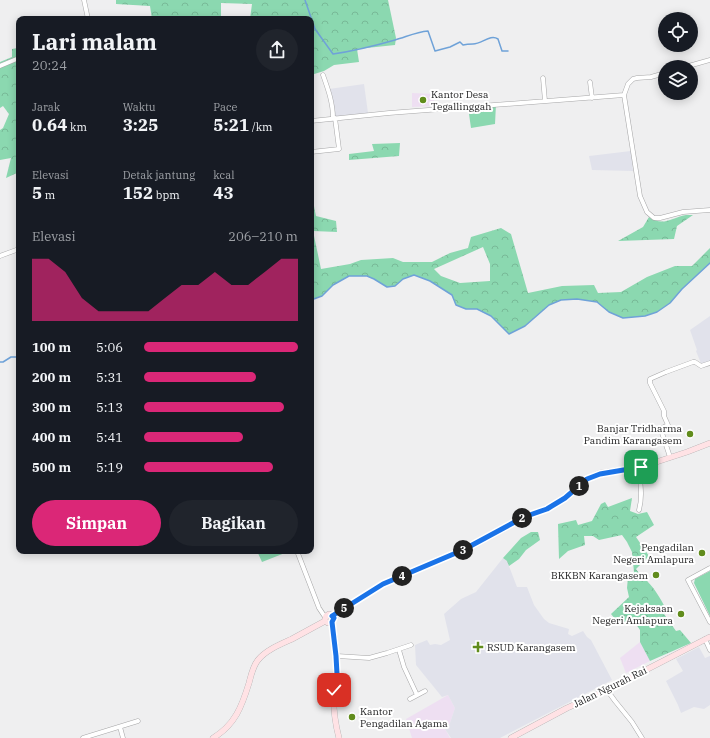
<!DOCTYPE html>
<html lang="id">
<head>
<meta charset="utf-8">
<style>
	body { margin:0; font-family:"IBM Plex Serif",serif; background:#20242c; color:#f1f3f6; height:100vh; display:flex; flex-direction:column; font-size:15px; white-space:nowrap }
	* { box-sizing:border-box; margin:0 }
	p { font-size:13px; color:#9ea1a6 }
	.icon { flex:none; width:22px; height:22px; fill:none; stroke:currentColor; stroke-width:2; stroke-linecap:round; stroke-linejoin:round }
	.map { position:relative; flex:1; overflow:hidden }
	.details { position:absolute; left:16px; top:16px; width:298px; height:538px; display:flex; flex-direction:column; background:#171b24; border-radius:8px; box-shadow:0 2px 10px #0003 }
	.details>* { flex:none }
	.buttons { position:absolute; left:658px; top:12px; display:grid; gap:8px }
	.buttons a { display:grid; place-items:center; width:40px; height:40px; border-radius:50%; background:#171b24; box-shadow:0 2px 10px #0003; font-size:20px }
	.pin { position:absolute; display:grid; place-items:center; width:34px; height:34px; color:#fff; margin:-17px; border-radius:8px; box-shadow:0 2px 6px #0006 }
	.km { position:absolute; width:20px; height:20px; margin:-10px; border-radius:50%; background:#222; color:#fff; font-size:11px; line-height:20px; text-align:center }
	.round { display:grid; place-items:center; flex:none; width:42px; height:42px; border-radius:21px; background:#20242c }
	.headline { display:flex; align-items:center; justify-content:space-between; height:68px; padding:0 16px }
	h1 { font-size:22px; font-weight:700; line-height:30px }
	.stats { display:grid; grid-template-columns:repeat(3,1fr); gap:6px; height:68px; padding:4px 16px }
	.stats div { display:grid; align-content:center }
	.stats b { font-size:17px; font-weight:700 }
	.stats small { font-size:11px; font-weight:400 }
	.stats p { font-size:11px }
	.chart { height:112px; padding:8px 16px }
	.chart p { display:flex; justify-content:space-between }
	.chart svg { width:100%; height:72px; margin-top:4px; fill:#db2777; opacity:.7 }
	.primary-button { display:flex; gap:8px; margin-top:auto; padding:8px 16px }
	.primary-button a { flex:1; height:46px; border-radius:24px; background:#db2777; color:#fff; font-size:16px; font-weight:700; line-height:46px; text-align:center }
	.primary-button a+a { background:#20242c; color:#f1f3f6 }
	ul { padding:0 16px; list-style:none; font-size:13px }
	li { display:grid; grid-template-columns:64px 48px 1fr; align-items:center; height:30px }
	li i { height:10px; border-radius:5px; background:#db2777 }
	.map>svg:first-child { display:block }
</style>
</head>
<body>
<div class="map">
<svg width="710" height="738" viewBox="0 0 710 738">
	<defs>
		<pattern id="forest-crowns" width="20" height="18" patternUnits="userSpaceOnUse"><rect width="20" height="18" fill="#8bd8b0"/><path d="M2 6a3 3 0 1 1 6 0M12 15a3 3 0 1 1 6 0" fill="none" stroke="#78b997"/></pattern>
	</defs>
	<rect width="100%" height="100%" fill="#efeff0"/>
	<!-- commercial -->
	<path fill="#eedff2" d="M412,93L434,94V106L412,107Z
		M640,642L650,661L626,673L620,658Z
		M448,695L455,708L449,726L445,729L450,738H412L406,719Z"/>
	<!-- built -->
	<path fill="#e1e2eb" d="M364,84L368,113L335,117L329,89Z
		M631,151L633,171L592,170L589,156Z
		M710,316V362L702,366L696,351L697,350L690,330Z
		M503,558L507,561L517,587H527L534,605L544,619L549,623L569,629L568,634L572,636L583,631L587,637L591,640L612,680L500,738H451L445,729L449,726L455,708L448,695L442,697L416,665L415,645L427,640L430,645L435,644L441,645L450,640L444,614L461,599L476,592Z
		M699,647L705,658L710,656V705L704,709L694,707L681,713L678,705L666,681L683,671L676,659Z"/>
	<!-- grass -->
	<path fill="#8bd8b0" d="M496,104L495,124L471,128L468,107Z
		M257,551H290L262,562Z
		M710,571V616L694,583L695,579Z"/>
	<!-- forest -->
	<path fill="url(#forest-crowns)" fill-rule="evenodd" d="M116,0H388L396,38L395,45L357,49L359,62L334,65L324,71L311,75V19H250L252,4L221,3V19H151H152L150,6L116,4Z
		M19,48V172L6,178L11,158L0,160V130L3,128L9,114L3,106L0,108V62L12,57V49Z
		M400,143L399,156L349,160V154L374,151L372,144Z
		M311,167H313C309,182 313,201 316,216L336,221L337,232L313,231L321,269L350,264L361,260L393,258L403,262H432L450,253L468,248L471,237L501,228L511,234L528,293L562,286L594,285L598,293L621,292L647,277L675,266H692L710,248V263L682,289L670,303L657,312L645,316L623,318L609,312L597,302L577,299L561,300L549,305L525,326L509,334L491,316L478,309H466L456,305L452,295L430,281L414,275L403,279L395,286L387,287L374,279L367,276H349L333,285L322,296L311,300ZM483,247L490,264V281L460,283L441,276L434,269Z
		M686,215H693L677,226L674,239L618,241L643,227L649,217C663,227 671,218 686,215Z
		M632,498L630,511L638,514L647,512L654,525L636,537L649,556L636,569C640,575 643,576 647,581C656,590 662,601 668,613L664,614L676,631L680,630L691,643L650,661L640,642V630L632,618L620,625L611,614L629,597L627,588L628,577L634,572L632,552L627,542L622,535L599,540L593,536H584L585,545L568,551L559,559L558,524L576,520L578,525L592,521L601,504L605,502L608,507Z
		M531,532H538L540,540L526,550L519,559L509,566L507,561L503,558L521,538Z"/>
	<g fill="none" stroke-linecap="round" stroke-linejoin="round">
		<!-- stream -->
		<path stroke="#6fa2d8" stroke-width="1.5" d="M305,0L315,29L333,54C354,51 374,46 395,40C406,37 416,32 428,31L435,51L450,47L460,42L463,45C467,44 470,44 473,44C482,44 490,34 498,39L502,51H508
			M311,300L322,296L333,285L349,276H367L374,279L387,287L395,286L403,279L414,275L430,281L452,295L456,305L466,309H477L491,316L509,334L525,326L549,305L561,300L577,299L597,302L609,312L623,318L645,316L657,312L670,303L682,289L710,263
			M0,362H3L11,357H19"/>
		<defs>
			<path id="street" d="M84,0L88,19
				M0,66L19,58
				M685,67L710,60
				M665,73L651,77L637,78L633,79L628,84L624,95L640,196L647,212L654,218H660L683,212L710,210
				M323,75C328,89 333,103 333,118
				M543,78L545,101
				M590,82L592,98
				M311,121L389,113L624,95
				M311,152L339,149L335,118
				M0,256L19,249
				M670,457L661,430L662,428L668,425L664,416V411L650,383V379L666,372L693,362H695L701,366L710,363
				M639,467C640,482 643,496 639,510
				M297,551L319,608L325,617
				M710,568L688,580L710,622
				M705,639L710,650
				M399,650L404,667L417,695
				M337,656L369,658L387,653L411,645
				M607,690L615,701L632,722L642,738
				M410,699L425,691
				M120,727L123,738
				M83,738L138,721"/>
			<path id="secondary" d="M332,615L383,584L463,550L524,517L547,509L565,498L587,479L600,473L641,467L687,452L710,443
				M332,615L334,618L332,623C335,639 337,656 337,673C337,679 335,685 334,691C333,707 335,723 339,738
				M325,621V619L326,616L329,614L332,615
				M213,738C235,725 242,706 249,683C251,675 253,666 258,660C266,650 281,644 292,639C303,633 314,627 325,621L328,623H332
				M511,738L567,708L603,692L710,637"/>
		</defs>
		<!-- street casing -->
		<use href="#street" stroke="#a6a6a7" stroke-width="5"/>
		<!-- secondary casing -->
		<use href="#secondary" stroke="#a6a6a7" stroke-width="6"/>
		<!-- street -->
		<use href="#street" stroke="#fff" stroke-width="4"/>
		<!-- secondary -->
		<use href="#secondary" stroke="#ffe2e5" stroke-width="5.5"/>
	</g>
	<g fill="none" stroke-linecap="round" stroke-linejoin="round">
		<defs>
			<path id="route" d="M334,690L337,674L336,656L332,622L334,618L332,616L383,584L463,550L524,517L547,509L565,498L587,479L600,474L641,467"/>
		</defs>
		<!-- route casing -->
		<use href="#route" stroke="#fff" stroke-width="8"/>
		<!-- route -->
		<use href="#route" stroke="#1a73e8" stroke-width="5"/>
	</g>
	<!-- markers -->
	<g fill="#618c1c" stroke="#fff" stroke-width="1.5">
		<circle cx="423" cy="100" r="4"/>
		<circle cx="690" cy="434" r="4"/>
		<circle cx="702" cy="553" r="4"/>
		<circle cx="656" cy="575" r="4"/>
		<circle cx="681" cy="614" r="4"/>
		<path d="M476 641h4v4h4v4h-4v4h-4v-4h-4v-4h4z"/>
		<circle cx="352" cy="717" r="4"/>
	</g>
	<g text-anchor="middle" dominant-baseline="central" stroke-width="4" stroke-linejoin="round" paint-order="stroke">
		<!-- poi labels -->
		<g font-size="10" fill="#1d1d1e" stroke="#fff" text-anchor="end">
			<text x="431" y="94" text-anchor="start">Kantor Desa<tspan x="431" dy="12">Tegallinggah</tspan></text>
			<text x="682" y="428">Banjar Tridharma<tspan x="682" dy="12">Pandim Karangasem</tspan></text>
			<text x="694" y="547">Pengadilan<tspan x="694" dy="12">Negeri Amlapura</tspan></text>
			<text x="648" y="575">BKKBN Karangasem</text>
			<text x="673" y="608">Kejaksaan<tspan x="673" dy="12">Negeri Amlapura</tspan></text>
			<text x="487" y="647" text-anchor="start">RSUD Karangasem</text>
			<text x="360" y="711" text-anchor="start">Kantor<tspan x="360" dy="12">Pengadilan Agama</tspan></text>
		</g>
		<!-- street labels -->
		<g font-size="10" fill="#1d1d1e" stroke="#fff">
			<text transform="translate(610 687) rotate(-26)">Jalan Ngurah Rai</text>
		</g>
	</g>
</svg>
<div class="buttons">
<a><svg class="icon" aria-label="locate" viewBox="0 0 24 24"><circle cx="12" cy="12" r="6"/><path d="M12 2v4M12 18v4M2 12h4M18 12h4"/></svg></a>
<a><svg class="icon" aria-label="layers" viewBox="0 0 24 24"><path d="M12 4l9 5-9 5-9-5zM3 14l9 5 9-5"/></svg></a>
</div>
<div class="pin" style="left:641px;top:467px;background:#1e9e55"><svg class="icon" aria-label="arrive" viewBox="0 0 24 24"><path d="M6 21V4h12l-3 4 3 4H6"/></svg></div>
<div class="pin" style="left:334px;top:690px;background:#d93025"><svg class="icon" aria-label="check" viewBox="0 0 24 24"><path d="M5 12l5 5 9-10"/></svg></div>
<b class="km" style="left:579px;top:486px">1</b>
<b class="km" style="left:522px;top:518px">2</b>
<b class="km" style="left:463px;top:550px">3</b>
<b class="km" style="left:402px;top:576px">4</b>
<b class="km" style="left:344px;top:608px">5</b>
<section class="details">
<div class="headline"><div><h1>Lari malam</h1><p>20:24</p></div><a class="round"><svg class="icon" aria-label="share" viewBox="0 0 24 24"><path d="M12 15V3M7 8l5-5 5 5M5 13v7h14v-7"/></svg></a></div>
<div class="stats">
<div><p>Jarak</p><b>0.64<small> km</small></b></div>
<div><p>Waktu</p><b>3:25</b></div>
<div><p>Pace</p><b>5:21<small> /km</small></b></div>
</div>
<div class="stats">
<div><p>Elevasi</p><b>5<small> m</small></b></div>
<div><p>Detak jantung</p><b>152<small> bpm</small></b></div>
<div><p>kcal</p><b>43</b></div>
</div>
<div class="chart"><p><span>Elevasi</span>206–210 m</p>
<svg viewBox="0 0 160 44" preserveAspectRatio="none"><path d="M0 44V6L10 6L20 14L30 30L40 38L50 38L60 38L70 38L80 30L90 22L100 22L110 14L120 22L130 22L140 14L150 6L160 6V44z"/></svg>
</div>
<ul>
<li><b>100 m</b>5:06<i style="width:100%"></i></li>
<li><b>200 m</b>5:31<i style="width:73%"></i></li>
<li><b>300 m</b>5:13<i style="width:91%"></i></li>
<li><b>400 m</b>5:41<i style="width:64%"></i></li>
<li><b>500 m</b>5:19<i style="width:84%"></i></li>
</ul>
<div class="primary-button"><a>Simpan</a><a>Bagikan</a></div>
</section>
</div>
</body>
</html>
